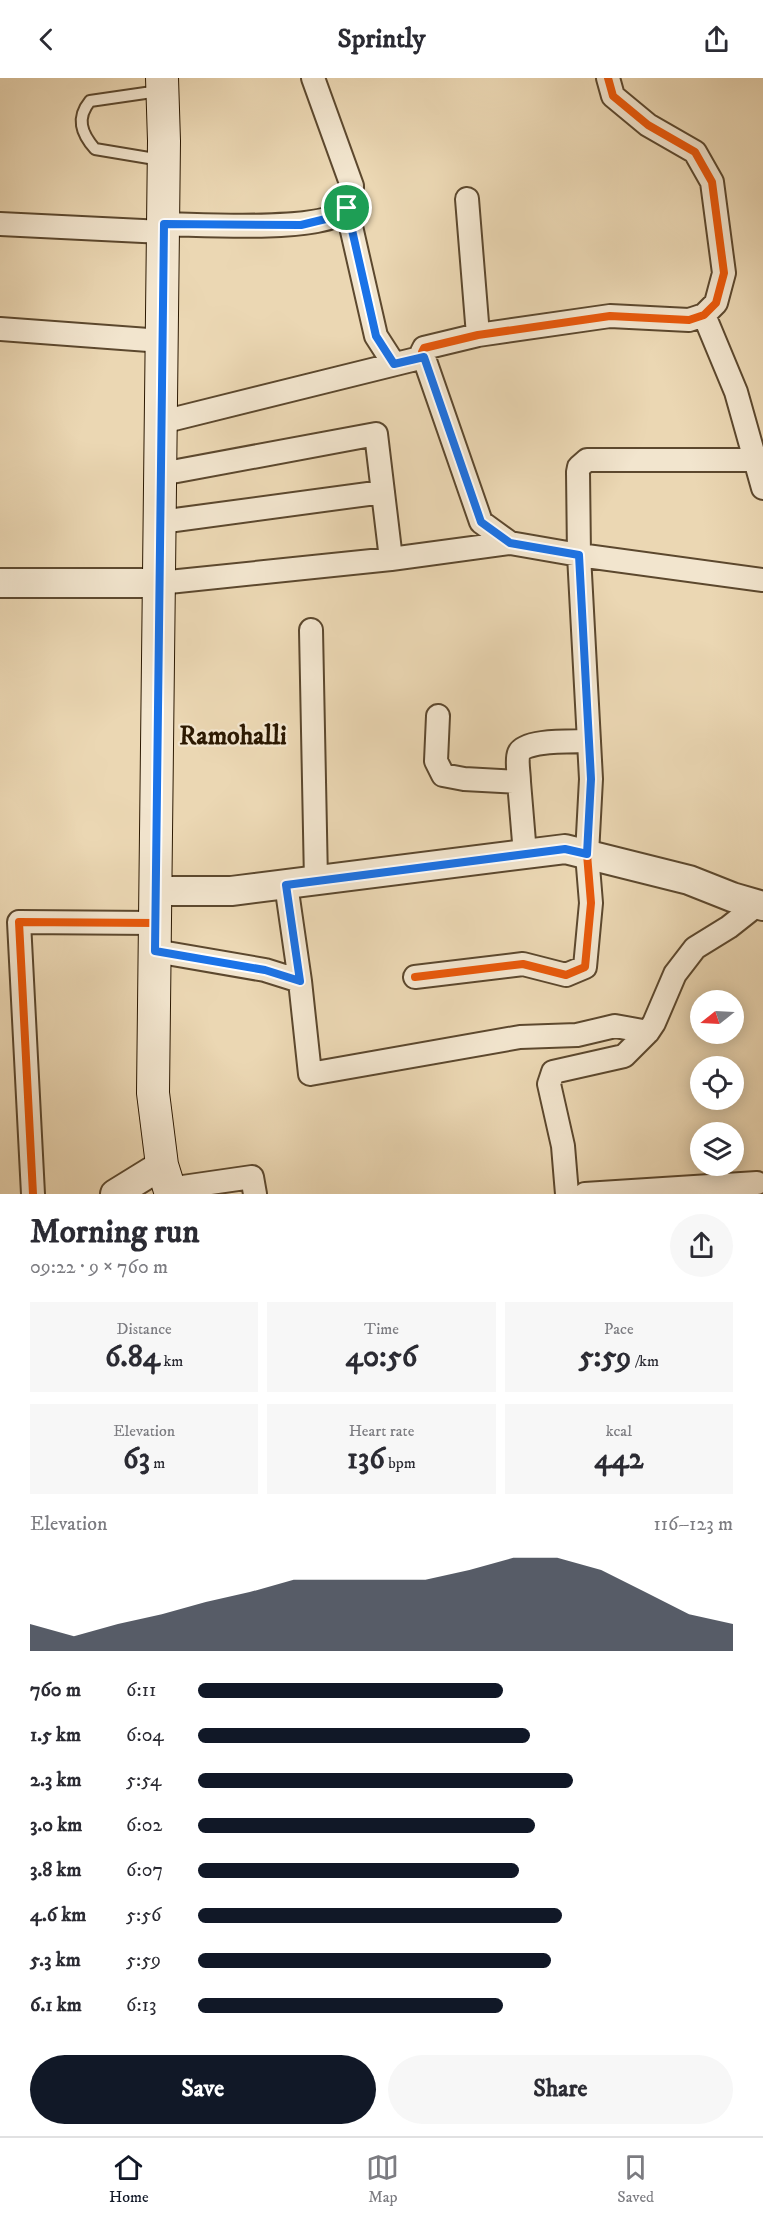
<!DOCTYPE html>
<html lang="en">
<head>
<meta charset="utf-8">
<style>
	body { margin:0; font-family:"IM FELL DW Pica",serif; background:#f7f7f7; color:#2b2b33; height:100vh; display:flex; flex-direction:column; font-size:22px; white-space:nowrap }
	* { box-sizing:border-box; margin:0 }
	p { font-size:20px; color:#7c7c81 }
	.icon { flex:none; width:33px; height:33px; fill:none; stroke:currentColor; stroke-width:2; stroke-linecap:round; stroke-linejoin:round }
	.map { position:relative; height:1116px; overflow:hidden }
	.drawer { display:flex; flex-direction:column; background:#fff; flex:1 }
	.drawer>* { flex:none }
	.needle { width:39px; rotate:252deg }
	.fabs { position:absolute; left:690px; top:912px; display:grid; gap:12px }
	.fabs a { display:grid; place-items:center; width:54px; height:54px; border-radius:50%; background:#fff; box-shadow:0 3px 15px #0003; font-size:30px }
	.pin { position:absolute; display:grid; place-items:center; width:51px; height:51px; color:#fff; margin:-26px; border:3px solid #fff; border-radius:50%; box-shadow:0 2px 6px #0007 }
	.round { display:grid; place-items:center; flex:none; width:63px; height:63px; border-radius:32px; background:#f7f7f7 }
	.overview { display:flex; align-items:center; justify-content:space-between; height:102px; padding:0 30px }
	h1 { font-size:33px; font-weight:700; line-height:45px }
	.stats { display:grid; grid-template-columns:repeat(3,1fr); gap:9px; height:102px; padding:6px 30px }
	.stats div { display:grid; align-content:center; border-radius:0px; background:#f7f7f7; text-align:center }
	.stats b { font-size:30px; font-weight:700 }
	.stats small { font-size:16px; font-weight:400 }
	.stats p { font-size:16px }
	.chart { height:168px; padding:12px 30px }
	.chart p { display:flex; justify-content:space-between }
	.chart svg { width:100%; height:108px; margin-top:6px; fill:#111827; opacity:.7 }
	.button { display:flex; gap:12px; margin-top:auto; padding:12px 30px }
	.button a { flex:1; height:69px; border-radius:36px; background:#111827; color:#fff; font-size:24px; font-weight:700; line-height:69px; text-align:center }
	.button a+a { background:#f7f7f7; color:#2b2b33 }
	ul { padding:0 30px; list-style:none; font-size:20px }
	li { display:grid; grid-template-columns:96px 72px 1fr; align-items:center; height:45px }
	li i { height:15px; border-radius:8px; background:#111827 }
	header { display:flex; justify-content:space-between; align-items:center; height:78px; padding:0 30px; background:#fff; font-size:27px; font-weight:700 }
	.tabs { display:flex; justify-content:space-around; align-items:center; height:84px; border-top:2px solid #e1e1e2; background:#fff; font-size:16px; color:#7c7c81 }
	.tabs a { display:grid; justify-items:center; gap:3px }
	.tabs .current { color:#111827 }
	.map>svg:first-child { display:block }
</style>
</head>
<body>
<header><svg class="icon" aria-label="back" viewBox="0 0 24 24"><path d="M15 5l-7 7 7 7"/></svg>Sprintly<svg class="icon" aria-label="share" viewBox="0 0 24 24"><path d="M12 15V3M7 8l5-5 5 5M5 13v7h14v-7"/></svg></header>
<div class="map">
<svg width="763" height="1116" viewBox="0 0 763 1116">
	<rect width="100%" height="100%" fill="#ebd7b3"/>
	<filter id="stains"><feTurbulence type="fractalNoise" baseFrequency=".00333" numOctaves="4"/><feColorMatrix values="0 0 0 0 .2 0 0 0 0 .09 0 0 0 0 .02 0 0 0 .5 -.17"/></filter>
	<radialGradient id="worn" r=".72"><stop offset=".6" stop-color="#630" stop-opacity="0"/><stop offset="1" stop-color="#630" stop-opacity=".3"/></radialGradient>
	<g fill="none" stroke-linecap="round" stroke-linejoin="round">
		<defs>
			<path id="service" d="M159,13L90,23C76,40 81,55 95,71L161,82"/>
			<path id="minor" d="M467,121L478,257
				M347,131L376,258L394,286
				M0,146L163,154
				M163,146C198,146 327,156 347,130C352,123 352,115 352,108L313,0
				M704,237L736,314L763,410
				M0,251L162,263
				M162,344L424,279
				M755,382H587L579,389L578,394L579,477L763,502
				M161,396L376,356L391,481L510,465
				M160,444L383,414
				M159,505L391,481
				M311,552L316,803
				M438,638L436,683L443,697L464,701L519,704L525,776
				M519,704C519,695 516,682 519,675C525,661 575,664 589,663
				M286,806L300,903
				M155,873L265,892L300,903L310,996L520,959L577,957L615,948L648,954
				M415,899L523,886L566,897L585,889L591,825L587,776L591,701L579,477L510,465L481,444L422,274L424,270L478,257L610,238L689,242L704,237L716,225L724,195L712,104L695,74L648,47L613,18L608,0
				M169,1111L252,1099L255,1116
				M33,1116L19,844L155,845
				M567,1116L563,1068L549,1006L553,994L624,978L648,954L654,945L675,896L695,870L729,849L758,826
				M585,1116L757,1105"/>
			<path id="tertiary" d="M0,505H159
				M156,813H231L565,771L689,802L732,819L763,828
				M115,1116L162,1087"/>
			<path id="secondary" d="M162,0L164,63L153,1015L162,1087L171,1116"/>
		</defs>
		<!-- service casing -->
		<use href="#service" stroke="#5c482e" stroke-width="14"/>
		<!-- minor casing -->
		<use href="#minor" stroke="#5c482e" stroke-width="26"/>
		<!-- tertiary casing -->
		<use href="#tertiary" stroke="#5c482e" stroke-width="32"/>
		<!-- secondary casing -->
		<use href="#secondary" stroke="#2c1902" stroke-width="34"/>
		<!-- service -->
		<use href="#service" stroke="#f2e5ce" stroke-width="10"/>
		<!-- minor -->
		<use href="#minor" stroke="#f2e5ce" stroke-width="22"/>
		<!-- tertiary -->
		<use href="#tertiary" stroke="#f2e5ce" stroke-width="28"/>
		<!-- secondary -->
		<use href="#secondary" stroke="#f2e5ce" stroke-width="32"/>
		<defs>
			<path id="cycleway" d="M415,899L523,886L566,897L585,889L591,825L587,776L591,701L579,477L510,465L481,444L422,274L424,270L478,257L610,238L689,242L704,237L716,225L724,195L712,104L695,74L648,47L613,18L608,0
				M33,1116L19,844L155,845"/>
		</defs>
		<!-- cycleway casing -->
		<use href="#cycleway" stroke="#f2e5ce" stroke-width="11"/>
		<!-- cycleway -->
		<use href="#cycleway" stroke="#e8590c" stroke-width="8"/>
	</g>
	<g fill="none" stroke-linecap="round" stroke-linejoin="round">
		<defs>
			<path id="route" d="M347,130L376,258L394,286L424,279L481,444L510,465L579,477L591,701L587,776L565,771L286,807L300,903L265,892L155,873L164,146L301,147L334,139Z"/>
		</defs>
		<!-- route casing -->
		<use href="#route" stroke="#fff" stroke-width="12"/>
		<!-- route -->
		<use href="#route" stroke="#1a73e8" stroke-width="8"/>
	</g>
	<g text-anchor="middle" dominant-baseline="central" stroke-width="4.5" stroke-linejoin="round" paint-order="stroke">
		<!-- quarter labels -->
		<g font-size="26" font-weight="bold" fill="#2c1902" stroke="#f2e5ce">
			<text x="233" y="658">Ramohalli</text>
		</g>
	</g>
	<rect width="100%" height="100%" filter="url(#stains)"/>
	<rect width="100%" height="100%" fill="url(#worn)"/>
</svg>
<div class="fabs">
<a><svg class="needle" viewBox="-14 -14 28 28"><path d="M0-13l5 13h-10z" fill="#e53935"/><path d="M0 13l5-13h-10z" fill="#7c7c81"/></svg></a>
<a><svg class="icon" aria-label="locate" viewBox="0 0 24 24"><circle cx="12" cy="12" r="6"/><path d="M12 2v4M12 18v4M2 12h4M18 12h4"/></svg></a>
<a><svg class="icon" aria-label="layers" viewBox="0 0 24 24"><path d="M12 4l9 5-9 5-9-5zM3 14l9 5 9-5"/></svg></a>
</div>
<div class="pin" style="left:347px;top:130px;background:#1e9e55"><svg class="icon" aria-label="arrive" viewBox="0 0 24 24"><path d="M6 21V4h12l-3 4 3 4H6"/></svg></div>
</div>
<section class="drawer">
<div class="overview"><div><h1>Morning run</h1><p>09:22 · 9 × 760 m</p></div><a class="round"><svg class="icon" aria-label="share" viewBox="0 0 24 24"><path d="M12 15V3M7 8l5-5 5 5M5 13v7h14v-7"/></svg></a></div>
<div class="stats">
<div><p>Distance</p><b>6.84<small> km</small></b></div>
<div><p>Time</p><b>40:56</b></div>
<div><p>Pace</p><b>5:59<small> /km</small></b></div>
</div>
<div class="stats">
<div><p>Elevation</p><b>63<small> m</small></b></div>
<div><p>Heart rate</p><b>136<small> bpm</small></b></div>
<div><p>kcal</p><b>442</b></div>
</div>
<div class="chart"><p><span>Elevation</span>116–123 m</p>
<svg viewBox="0 0 160 44" preserveAspectRatio="none"><path d="M0 44V33L10 38L20 33L30 29L40 24L50 20L60 15L70 15L80 15L90 15L100 11L110 6L120 6L130 11L140 20L150 29L160 33V44z"/></svg>
</div>
<ul>
<li><b>760 m</b>6:11<i style="width:57%"></i></li>
<li><b>1.5 km</b>6:04<i style="width:62%"></i></li>
<li><b>2.3 km</b>5:54<i style="width:70%"></i></li>
<li><b>3.0 km</b>6:02<i style="width:63%"></i></li>
<li><b>3.8 km</b>6:07<i style="width:60%"></i></li>
<li><b>4.6 km</b>5:56<i style="width:68%"></i></li>
<li><b>5.3 km</b>5:59<i style="width:66%"></i></li>
<li><b>6.1 km</b>6:13<i style="width:57%"></i></li>
</ul>
<div class="button"><a>Save</a><a>Share</a></div>
</section>
<nav class="tabs">
<a class="current"><svg class="icon" aria-label="home" viewBox="0 0 24 24"><path d="M3 11l9-7 9 7M6 9v11h12V9"/></svg>Home</a>
<a><svg class="icon" aria-label="map" viewBox="0 0 24 24"><path d="M3 6l6-2 6 2 6-2v14l-6 2-6-2-6 2zM9 4v14M15 6v14"/></svg>Map</a>
<a><svg class="icon" aria-label="saved" viewBox="0 0 24 24"><path d="M7 4h10v16l-5-4-5 4z"/></svg>Saved</a>
</nav>
</body>
</html>
